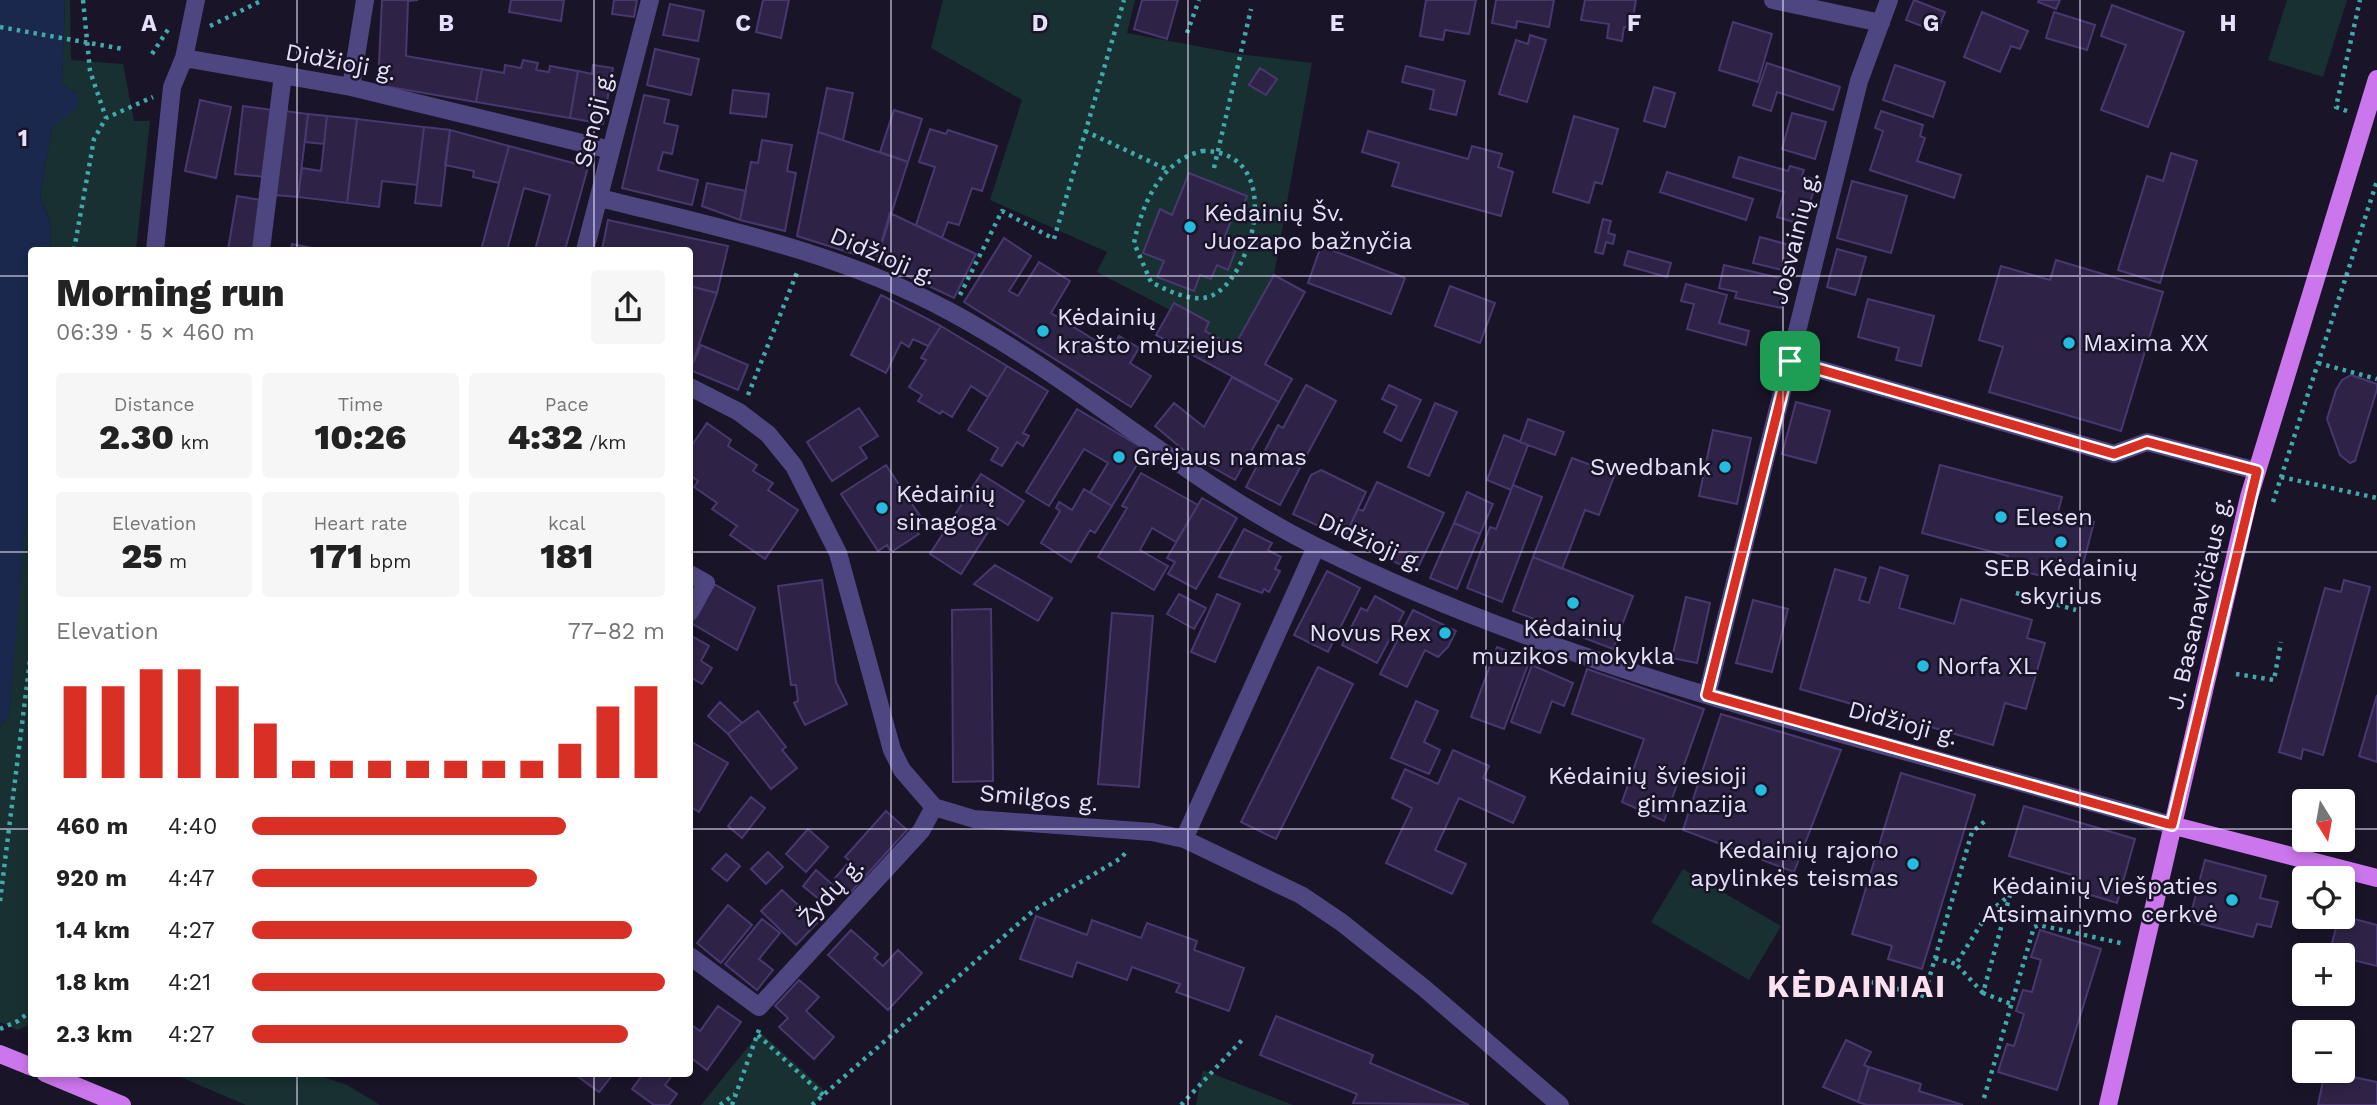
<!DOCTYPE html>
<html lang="en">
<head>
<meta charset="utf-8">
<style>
	body { margin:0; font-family:"Work Sans",sans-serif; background:#f6f6f6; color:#222; height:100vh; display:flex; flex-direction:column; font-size:26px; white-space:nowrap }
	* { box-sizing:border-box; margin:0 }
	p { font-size:23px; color:#767676 }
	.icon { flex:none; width:38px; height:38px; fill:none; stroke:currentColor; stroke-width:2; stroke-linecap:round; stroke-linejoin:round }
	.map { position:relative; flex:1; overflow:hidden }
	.sheet { position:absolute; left:28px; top:247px; width:665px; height:830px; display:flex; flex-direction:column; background:#fff; border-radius:7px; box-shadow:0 4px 10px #0003 }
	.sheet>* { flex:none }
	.needle { width:46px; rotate:169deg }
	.buttons { position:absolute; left:2292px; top:789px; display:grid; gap:14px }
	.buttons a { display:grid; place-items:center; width:63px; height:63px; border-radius:7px; background:#fff; box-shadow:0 4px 10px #0003; font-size:35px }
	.pin { position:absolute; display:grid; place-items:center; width:60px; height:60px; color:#fff; margin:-30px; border-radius:14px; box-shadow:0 4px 10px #0006 }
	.round { display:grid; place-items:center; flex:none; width:74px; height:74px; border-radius:7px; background:#f6f6f6 }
	.head { display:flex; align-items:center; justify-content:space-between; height:119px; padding:0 28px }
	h1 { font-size:38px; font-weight:800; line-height:52px }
	.metrics { display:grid; grid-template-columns:repeat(3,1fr); gap:10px; height:119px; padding:7px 28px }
	.metrics div { display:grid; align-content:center; border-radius:7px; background:#f6f6f6; text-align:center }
	.metrics b { font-size:35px; font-weight:800 }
	.metrics small { font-size:19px; font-weight:400 }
	.metrics p { font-size:19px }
	.chart { height:196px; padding:14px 28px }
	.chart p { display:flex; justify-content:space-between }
	.chart svg { width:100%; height:126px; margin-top:7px; stroke:#d93025; stroke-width:6 }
	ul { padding:0 28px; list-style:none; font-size:23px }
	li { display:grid; grid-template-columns:112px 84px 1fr; align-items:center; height:52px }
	li i { height:18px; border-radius:9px; background:#d93025 }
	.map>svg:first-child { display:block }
</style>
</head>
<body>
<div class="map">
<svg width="2377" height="1105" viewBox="0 0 2377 1105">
	<rect width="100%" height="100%" fill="#1a1428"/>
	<!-- green -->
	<path fill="#183031" d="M65,0H70L71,60L123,64L134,121H150L136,250H50L51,225L40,195L52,128L78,94L62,84Z
		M943,0H1135L1127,33L1239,54L1312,63L1274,275L1234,347L1205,331L1209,322L1174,303L1170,310L1097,272L1107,252L990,200L1022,100L931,48Z
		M2287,0H2347L2323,77L2268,60Z
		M31,453V1024L18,1030L0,1022V726L9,716Z
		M1683,869L1781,926L1749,980L1651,922Z
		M760,1032L826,1092L812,1105H701Z
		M1203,1070L1293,1105H1196Z
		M171,1073H312L347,1085L380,1105H246Z"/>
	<!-- water -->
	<path fill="#19284c" d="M0,0H65L62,84L78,94V106L52,128L40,195L51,226L50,250H32V453L9,716L0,726Z"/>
	<!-- building -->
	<path fill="#2e2346" stroke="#48386f" stroke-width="2" d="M382,0H418L408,1L406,56L482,69L476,102L378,85Z
		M511,0H564L561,21L509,12Z
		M614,0H637L634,17L612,14Z
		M763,0H789L781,38L756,32Z
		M1142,0H1178L1167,39L1134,29Z
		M1426,0H1476L1469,34L1445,30L1443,40L1420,36Z
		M1496,0H1554L1549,27L1517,21L1516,28L1492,23Z
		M1585,0H1636L1631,28L1624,27L1622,41L1607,38L1609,24L1581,20Z
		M1914,0L1945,12L1937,32L1906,20Z
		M2039,0H2060L2056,9L2038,2Z
		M670,4L704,11L698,41L663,35Z
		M2112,5L2184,32L2148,127L2101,110L2126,45L2101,36Z
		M1982,12L2028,31L2020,49L2011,46L2000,72L1964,57Z
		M2054,12L2095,25L2087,50L2046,38Z
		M1733,22L1772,34L1758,82L1719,70Z
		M1530,35L1546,40L1527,102L1499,94L1516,40L1528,44Z
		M655,49L699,59L691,95L647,85Z
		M523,60L538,63L536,70L549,72L550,66L578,71L570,118L476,102L482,69L504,73L505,65L521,68Z
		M1767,63L1840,87L1833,110L1777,92L1771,111L1753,105Z
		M593,65L613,68L603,124L570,118L578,71L592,74Z
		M1895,65L1945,82L1933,117L1883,100Z
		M1406,66L1465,81L1456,115L1430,109L1434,90L1402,82Z
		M1260,68L1277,79L1266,95L1249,85Z
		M1654,87L1675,93L1665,127L1644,121Z
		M827,88L853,93L843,140L818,132Z
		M733,90L769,94L766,117L730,113Z
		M644,95L669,100L664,123L678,126L672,154L663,152L658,170L698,180L692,205L622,188Z
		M200,100L231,107L216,178L185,171Z
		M243,106L273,110L266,177L235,174Z
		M894,110L922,119L908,162L880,152Z
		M285,111L308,114L298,197L275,195Z
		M1881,111L1923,125L1920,136L1925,138L1917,161L1961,175L1954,198L1870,170L1883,131L1875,128Z
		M1792,113L1826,122L1815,159L1782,149Z
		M308,114L327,116L324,144L305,142Z
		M327,116L357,119L347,203L298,197L302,168L321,171Z
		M1574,116L1618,129L1602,184L1595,182L1589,203L1553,192Z
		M357,119L424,127L417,185L382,181L379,207L347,203Z
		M424,127L450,130L441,206L415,203Z
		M930,129L946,134L948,130L997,146L982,191L972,188L959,225L948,222L942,238L916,225L935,167L919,162Z
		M450,130L509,146L499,183L473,177L474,171L445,165Z
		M1368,131L1468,159L1472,146L1502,154L1498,167L1513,172L1501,216L1392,186L1399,163L1362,152Z
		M818,132L908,162L876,261L797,236Z
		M762,140L792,145L787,171L796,173L785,231L740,220L751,162L758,163Z
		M509,146L588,167L565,250H535L550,195L524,188L507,250H481Z
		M2171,153L2197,161L2160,283L2118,270L2147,176L2163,181Z
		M1739,157L1788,171L1790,166L1804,170L1802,176L1817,180L1803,225L1777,217L1784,192L1733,177Z
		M1667,172L1753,199L1746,220L1660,192Z
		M1189,173L1247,196L1239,216L1234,214L1224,238L1238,244L1228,270L1217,265L1211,279L1200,275L1194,291L1157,277L1164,261L1143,253L1160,209L1172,215Z
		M1852,181L1907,196L1891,253L1837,238Z
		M707,183L746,191L740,220L702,206Z
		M237,196L261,200L254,250H228Z
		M890,213L976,254L954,298L876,261Z
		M1603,219L1611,221L1608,233L1615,235L1613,244L1606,242L1603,254L1595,252Z
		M608,220L728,246L717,293L690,286V250H602Z
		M1760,237L1797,247L1790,272L1753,263Z
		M1004,238L1031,256L1009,291L1018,296L1039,262L1070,281L1051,313L1111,350L1119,336L1139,348L1130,363L1151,376L1131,407L964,302Z
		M292,244L318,249V250H291Z
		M1321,246L1405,278L1391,314L1308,283Z
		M1837,249L1866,257L1855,295L1827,287Z
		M1628,251L1671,263L1667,277L1624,265Z
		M2056,260L2163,292L2121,431L1989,392L2003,347L1979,340L2001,266L2050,280Z
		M1724,265L1788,280L1781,308L1735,298L1737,292L1719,288Z
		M1274,275L1305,292L1265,364L1292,379L1279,402L1156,335L1174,303L1209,322L1205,331L1234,347Z
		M1686,284L1727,295L1719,323L1749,331L1746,345L1687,329L1694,304L1681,301Z
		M1450,286L1495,303L1480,343L1435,326Z
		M693,287L717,293L690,370V299Z
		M881,295L941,326L928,346L913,339L909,347L901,342L886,373L851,355Z
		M1868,299L1934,316L1921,366L1896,360L1899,348L1858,337Z
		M941,326L1007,366L988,397L971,386L952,417L942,411L940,414L918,401L922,395L909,387L926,360L921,358Z
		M701,345L748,365L738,390L690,370Z
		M1007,366L1048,391L1023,433L1029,436L1023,446L1017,442L1002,466L991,460L998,448L968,430Z
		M2351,375L2377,384V389L2355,461L2350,463L2340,455L2327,419L2336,390L2342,380Z
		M1232,377L1279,402L1235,480L1187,453L1155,426L1174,403L1204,427Z
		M1306,385L1336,401L1280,505L1246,487L1278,425L1283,428Z
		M1389,385L1421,400L1401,441L1384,432L1397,406L1382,399Z
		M1796,402L1830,411L1816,463L1782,454Z
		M1435,403L1457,412L1429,476L1408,467Z
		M859,408L878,436L860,447L867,458L832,481L807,442Z
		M1077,409L1146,450L1112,506L1090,493L1108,463L1084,449L1049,506L1026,492Z
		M1528,419L1564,432L1555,455L1520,442Z
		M707,423L731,440L728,446L757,465L753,471L773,483L768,490L798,510L765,559L730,535L737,526L712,509L717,503L694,487L698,481L690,475V448Z
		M1713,430L1751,438L1737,504L1699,496Z
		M1504,435L1528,445L1511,490L1487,480Z
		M1572,458L1615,474L1599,515L1585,510L1562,569L1533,557Z
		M886,465L924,522L915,528L919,534L891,552L887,545L878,551L841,494Z
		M1940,465L2062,497L2058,512L2094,522L2081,572L2048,563L2044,577L2006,566L2008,556L1922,533Z
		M1321,470L1366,492L1344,538L1293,514L1311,475Z
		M1141,473L1198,505L1176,542L1152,528L1140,550L1168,566L1154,590L1098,557L1127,508L1122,506Z
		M981,474L1024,501L1008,525L997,518L961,574L930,554Z
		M1377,482L1444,513L1416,572L1344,538L1358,509L1363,511Z
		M1513,485L1542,497L1502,602L1467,588L1490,527L1496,529Z
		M1084,489L1112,506L1095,533L1090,530L1071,562L1041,543L1060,511L1056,508L1059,502L1072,510Z
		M1467,492L1493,504L1480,534L1454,523Z
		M1202,498L1237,518L1196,589L1168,574L1175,562L1167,558Z
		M1454,523L1480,534L1457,589L1430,578Z
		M1244,529L1272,543L1268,550L1281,557L1275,569L1280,571L1269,592L1264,589L1262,593L1219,577Z
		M1533,557L1633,596L1613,649L1513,611Z
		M995,565L1052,598L1038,621L974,584Z
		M1880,567L1908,576L1899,608L1954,624L1961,599L2032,620L2027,638L2045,643L2026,709L2005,703L1993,745L1800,689L1835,569L1866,578L1859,600L1869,603Z
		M1327,571L1360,588L1328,652L1294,635Z
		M822,580L836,682L847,704L805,725L794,703L798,701L796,685H791L778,586Z
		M2344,580L2370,587L2323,755L2303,749L2301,759L2279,752L2325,588L2341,592Z
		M714,584L755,608L737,650L691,623Z
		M1179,594L1206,608L1194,629L1167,614Z
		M1217,594L1240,604L1215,662L1191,652Z
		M1375,596L1404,612L1377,663L1342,645L1361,608L1367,611Z
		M1686,597L1710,603L1697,663L1672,658Z
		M1753,600L1788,609L1772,672L1736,663Z
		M991,609L993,781L953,782L952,610Z
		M1413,610L1456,631L1448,647L1438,657L1425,650L1407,687L1380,674Z
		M1112,613L1153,616L1139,787L1098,784Z
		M690,635L709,646L701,661L712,668L702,684L690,677Z
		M1497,647L1530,659L1504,729L1471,717Z
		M1532,665L1573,683L1564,706L1552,701L1540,733L1511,722Z
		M1318,667L1353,684L1276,839L1241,822Z
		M1587,669L1704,709L1664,821L1622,802L1644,739L1572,714Z
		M2377,695V762L2359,756Z
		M1416,701L1438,711L1424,742L1440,750L1429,774L1391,758Z
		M720,702L742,723L728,734L708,716Z
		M758,711L786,747L782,750L797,768L771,789L728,734Z
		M1721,714L1841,750L1794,872L1683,830Z
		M690,741L728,763L699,812L690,806Z
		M1453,750L1489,766L1483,778L1525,797L1513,823L1459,798L1435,850L1466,864L1452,894L1386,863L1412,808L1392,798L1405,769L1438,784Z
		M1901,773L1975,795L1922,969L1888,959L1892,946L1852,934Z
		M751,797L765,808L742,838L728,826Z
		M2024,806L2135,839L2117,903L2068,888L2072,875L2009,856Z
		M886,811L907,830L850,893L835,878L850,861L845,857Z
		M808,829L828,847L806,872L786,854Z
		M768,852L783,867L766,884L751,869Z
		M726,854L740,866L727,881L712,869Z
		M2205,860L2266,876L2260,898L2278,902L2271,927L2257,924L2253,937L2189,921Z
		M816,870L833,885L820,900L803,886Z
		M782,890L817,923L796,945L761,911Z
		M728,905L752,925L721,963L697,943Z
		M1036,916L1087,935L1092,920L1141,938L1147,923L1197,941L1194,950L1244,968L1229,1011L1176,992L1180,984L1132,967L1127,980L1077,962L1072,977L1020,959Z
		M2343,916L2377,925V966L2329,954L2339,917Z
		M762,919L780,933L759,959L773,970L757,990L725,964Z
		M851,930L878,954L874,958L883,966L898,950L922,973L888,1010L828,955Z
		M2040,930L2101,949L2057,1090L1998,1072L2007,1044L2014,1046L2024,1014L2016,1011L2023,990L2032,992L2041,960L2031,957Z
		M799,980L819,997L806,1011L834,1037L814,1059L779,1027L788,1018L775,1006Z
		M718,1006L741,1022L707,1070L690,1057V1024L700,1031Z
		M1276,1016L1373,1055L1370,1063L1469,1105L1353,1103L1357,1094L1260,1055Z
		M1846,1040L1871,1052L1864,1065L1869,1067L1858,1102L1823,1087Z
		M1869,1067L1921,1084L1919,1091L1963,1105H1867L1858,1102Z
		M2325,1071L2377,1082V1105H2318Z
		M573,1073H614L599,1092Z
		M644,1073H674L665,1085L677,1094L669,1105H654L632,1089Z"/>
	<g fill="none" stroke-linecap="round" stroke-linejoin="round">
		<!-- path -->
		<path stroke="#42a8ac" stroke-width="4.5" stroke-dasharray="3.5 5" stroke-linecap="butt" d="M83,0L90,71L106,118
			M210,26L263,0
			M1187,33L1199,0
			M152,54L169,28
			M2347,111L2336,107L2360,0
			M1085,131L1166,169
			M1202,151C1290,150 1251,285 1208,297C1191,302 1166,290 1151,282L1134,243C1142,203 1161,161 1202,151Z
			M1214,168L1251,9
			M74,250L94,139L106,118L153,97
			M960,295L1002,211L1054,239L1124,0
			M2318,363L2377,379
			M748,395L798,270
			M2281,477L2377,498
			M2273,502L2377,181
			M2016,593L2076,610
			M2236,674L2274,680L2281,642
			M0,901L32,644
			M1935,958L1956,964
			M1863,980L1924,996L1972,832L1985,821
			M1983,993L1956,964L1988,913L2010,895L1983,993L2011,1004
			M0,1029L18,1021L32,1010
			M758,1035L823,1095
			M1984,1098L2034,927L2039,925L2125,944
			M720,1105L735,1094
			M732,1105L760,1027
			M812,1105L1034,910L1121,858L1128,850
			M1181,1105L1243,1039"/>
		<!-- minor -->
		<path stroke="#4e4680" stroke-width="18" d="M1773,0L1881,23
			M184,58L351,87L611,150
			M351,87L365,0
			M600,198C720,228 839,252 949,311C1078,380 1186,482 1317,547C1586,680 1885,741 2171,825
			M155,250L172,87L184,58L196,0
			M261,250L283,75
			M585,250L650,0
			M1790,361L2114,454L2147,442L2257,471
			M690,387L739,412L768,434L794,466L838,553L892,750L902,770L934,807L974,819L1152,832L1184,839L1301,895L1341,922L1424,988L1560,1105
			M690,574L706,583L690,612
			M1707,695L1859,81L1889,0
			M1184,839L1316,547
			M690,956L759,1007L921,831L934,807"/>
		<!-- major -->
		<path stroke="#cb76ec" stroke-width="18" d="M2171,825L2377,878
			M0,1054L32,1067
			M45,1073L122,1105
			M2108,1105L2249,497L2377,79"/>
		<!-- path-bridge -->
		<path stroke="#42a8ac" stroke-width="4.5" stroke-dasharray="3.5 5" stroke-linecap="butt" d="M0,27L123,49"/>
	</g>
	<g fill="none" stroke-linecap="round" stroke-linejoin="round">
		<defs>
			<path id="route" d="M1790,361L2114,454L2147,442L2257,471L2172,825L1707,695Z"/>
		</defs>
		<!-- route casing -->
		<use href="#route" stroke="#fff" stroke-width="14"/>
		<!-- route -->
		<use href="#route" stroke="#d93025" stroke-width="9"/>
	</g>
	<!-- grid -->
	<path fill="none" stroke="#e5e0fb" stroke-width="2" stroke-opacity="0.55" d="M297,0V250M594,0V250M891,0V1105M1188,0V1105M1486,0V1105M1783,0V1105M2080,0V1105M0,276H32M690,276H2377M0,552H32M690,552H2377M0,829H32M690,829H2305M2343,829H2377M297,1073V1105M594,1073V1105"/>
	<!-- markers -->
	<g fill="#26bce0" stroke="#1a1428" stroke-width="2.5">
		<circle cx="1190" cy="227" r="7"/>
		<circle cx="1043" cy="331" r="7"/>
		<circle cx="2069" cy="343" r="7"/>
		<circle cx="1119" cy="457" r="7"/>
		<circle cx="1725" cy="467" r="7"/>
		<circle cx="882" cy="508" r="7"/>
		<circle cx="2001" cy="517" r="7"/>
		<circle cx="2061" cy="542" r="7"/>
		<circle cx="1573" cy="603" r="7"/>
		<circle cx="1445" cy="633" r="7"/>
		<circle cx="1923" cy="666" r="7"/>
		<circle cx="1761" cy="790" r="7"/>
		<circle cx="1913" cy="864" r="7"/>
		<circle cx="2232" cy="900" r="7"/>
	</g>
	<g text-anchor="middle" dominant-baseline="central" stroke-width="5" stroke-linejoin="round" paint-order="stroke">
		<!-- street labels -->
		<g font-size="24" fill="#e5e0fb" stroke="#1a1428">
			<text transform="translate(341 62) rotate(11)">Didžioji g.</text>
			<text transform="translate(594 119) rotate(-76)">Senoji g.</text>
			<text transform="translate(1795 238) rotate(-76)">Josvainių g.</text>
			<text transform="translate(883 256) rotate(23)">Didžioji g.</text>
			<text transform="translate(1371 542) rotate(24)">Didžioji g.</text>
			<text transform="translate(2199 603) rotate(-77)">J. Basanavičiaus g.</text>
			<text transform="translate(1903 723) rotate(15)">Didžioji g.</text>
			<text transform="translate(1039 798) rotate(5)">Smilgos g.</text>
			<text transform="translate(831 892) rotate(-47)">Žydų g.</text>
		</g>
		<!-- poi labels -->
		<g font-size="24" fill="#e5e0fb" stroke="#1a1428" text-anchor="start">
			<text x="1204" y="213">Kėdainių Šv.<tspan x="1204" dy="28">Juozapo bažnyčia</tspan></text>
			<text x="1057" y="317">Kėdainių<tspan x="1057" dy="28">krašto muziejus</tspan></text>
			<text x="2083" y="343">Maxima XX</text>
			<text x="1133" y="457">Grėjaus namas</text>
			<text x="1711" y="467" text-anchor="end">Swedbank</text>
			<text x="896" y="494">Kėdainių<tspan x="896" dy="28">sinagoga</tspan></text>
			<text x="2015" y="517">Elesen</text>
			<text x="2061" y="568" text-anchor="middle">SEB Kėdainių<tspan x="2061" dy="28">skyrius</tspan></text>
			<text x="1573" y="628" text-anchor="middle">Kėdainių<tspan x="1573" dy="28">muzikos mokykla</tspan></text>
			<text x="1431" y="633" text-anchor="end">Novus Rex</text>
			<text x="1937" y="666">Norfa XL</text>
			<text x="1747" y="776" text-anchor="end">Kėdainių šviesioji<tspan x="1747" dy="28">gimnazija</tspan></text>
			<text x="1899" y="850" text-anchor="end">Kedainių rajono<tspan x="1899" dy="28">apylinkės teismas</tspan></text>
			<text x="2218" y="886" text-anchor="end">Kėdainių Viešpaties<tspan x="2218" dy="28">Atsimainymo cerkvė</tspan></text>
		</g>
		<!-- district labels -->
		<g font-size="32" font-weight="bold" letter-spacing="2" fill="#fbe1ef" stroke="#1a1428">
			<text x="1857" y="986">KĖDAINIAI</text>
		</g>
	</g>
	<g font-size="23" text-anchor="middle" font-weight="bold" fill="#e5e0fb" stroke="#1a1428" stroke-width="5" stroke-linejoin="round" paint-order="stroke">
		<text x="149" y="31">A</text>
		<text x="446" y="31">B</text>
		<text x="743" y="31">C</text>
		<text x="1040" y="31">D</text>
		<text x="1337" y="31">E</text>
		<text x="1634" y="31">F</text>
		<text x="1931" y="31">G</text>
		<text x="2228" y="31">H</text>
		<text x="23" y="146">1</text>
	</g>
</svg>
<div class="buttons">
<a><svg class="needle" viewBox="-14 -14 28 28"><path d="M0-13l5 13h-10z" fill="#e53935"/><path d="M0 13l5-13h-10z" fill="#767676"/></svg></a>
<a><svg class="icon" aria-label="locate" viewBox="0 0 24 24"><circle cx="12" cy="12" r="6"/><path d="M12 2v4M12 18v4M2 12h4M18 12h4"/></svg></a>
<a>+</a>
<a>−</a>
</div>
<div class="pin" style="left:1790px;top:361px;background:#1e9e55"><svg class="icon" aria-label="arrive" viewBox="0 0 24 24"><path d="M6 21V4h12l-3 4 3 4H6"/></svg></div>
<section class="sheet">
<div class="head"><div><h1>Morning run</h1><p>06:39 · 5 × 460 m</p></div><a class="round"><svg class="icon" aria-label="share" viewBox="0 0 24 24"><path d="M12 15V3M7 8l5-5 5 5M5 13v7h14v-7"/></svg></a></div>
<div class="metrics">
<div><p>Distance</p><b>2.30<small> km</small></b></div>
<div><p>Time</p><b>10:26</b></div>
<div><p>Pace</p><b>4:32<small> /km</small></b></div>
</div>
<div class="metrics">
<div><p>Elevation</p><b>25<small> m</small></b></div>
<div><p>Heart rate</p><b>171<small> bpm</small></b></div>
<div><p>kcal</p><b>181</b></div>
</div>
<div class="chart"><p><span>Elevation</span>77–82 m</p>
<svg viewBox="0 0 160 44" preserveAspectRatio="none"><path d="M5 44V12M15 44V12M25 44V6M35 44V6M45 44V12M55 44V25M65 44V38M75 44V38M85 44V38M95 44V38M105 44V38M115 44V38M125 44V38M135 44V32M145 44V19M155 44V12"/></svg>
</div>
<ul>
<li><b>460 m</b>4:40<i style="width:76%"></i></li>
<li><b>920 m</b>4:47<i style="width:69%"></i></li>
<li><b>1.4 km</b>4:27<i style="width:92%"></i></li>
<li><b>1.8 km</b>4:21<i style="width:100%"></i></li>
<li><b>2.3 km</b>4:27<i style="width:91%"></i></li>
</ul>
</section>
</div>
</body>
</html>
